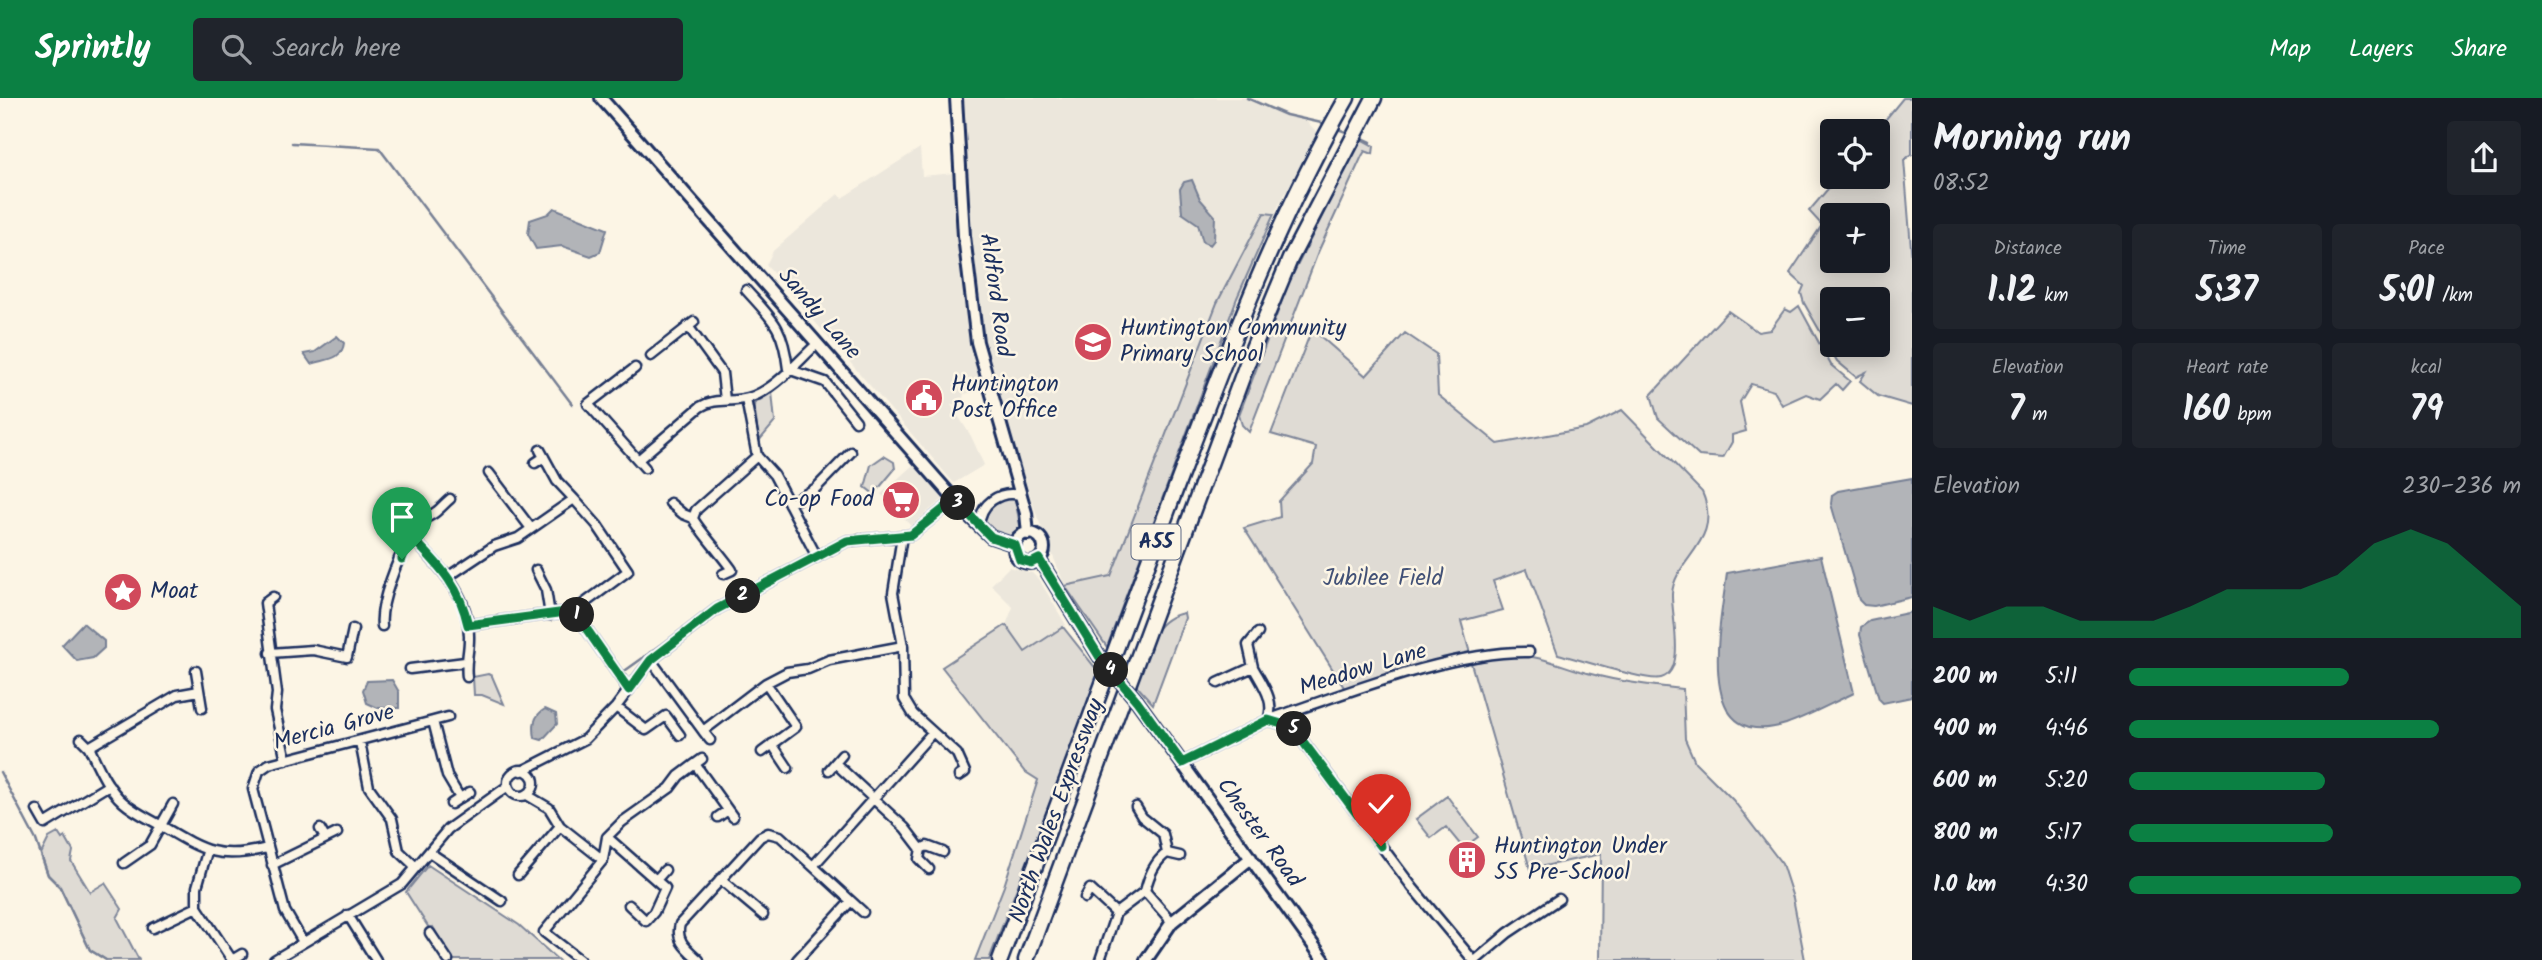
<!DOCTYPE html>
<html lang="en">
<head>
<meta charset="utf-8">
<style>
	body { margin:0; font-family:Kalam,sans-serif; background:#20242c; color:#f1f3f6; height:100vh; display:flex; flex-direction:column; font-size:26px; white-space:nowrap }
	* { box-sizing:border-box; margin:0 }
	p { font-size:23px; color:#9ea1a6 }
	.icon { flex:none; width:38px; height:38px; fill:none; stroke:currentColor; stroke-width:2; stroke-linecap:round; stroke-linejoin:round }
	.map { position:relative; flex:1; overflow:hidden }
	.panel { display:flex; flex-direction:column; background:#171b24; width:630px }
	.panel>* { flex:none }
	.fabs { position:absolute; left:1820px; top:21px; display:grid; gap:14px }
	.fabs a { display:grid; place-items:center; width:70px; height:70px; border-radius:7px; background:#171b24; box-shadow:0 4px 18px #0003; font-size:35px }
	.pin { position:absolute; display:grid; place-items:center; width:60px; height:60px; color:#fff; margin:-72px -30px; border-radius:50% 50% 50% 0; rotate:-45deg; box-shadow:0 0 7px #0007 }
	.pin .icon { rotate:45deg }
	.km { position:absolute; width:35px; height:35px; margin:-18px; border-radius:50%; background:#222; color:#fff; font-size:19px; line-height:35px; text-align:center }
	.round { display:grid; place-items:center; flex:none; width:74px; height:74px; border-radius:7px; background:#20242c }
	.head { display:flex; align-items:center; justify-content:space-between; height:119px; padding:0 21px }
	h1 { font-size:38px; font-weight:600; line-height:52px }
	.metrics { display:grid; grid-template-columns:repeat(3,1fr); gap:10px; height:119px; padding:7px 21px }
	.metrics div { display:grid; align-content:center; border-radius:7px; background:#20242c; text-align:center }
	.metrics b { font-size:35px; font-weight:600 }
	.metrics small { font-size:19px; font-weight:400 }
	.metrics p { font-size:19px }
	.chart { height:196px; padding:14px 21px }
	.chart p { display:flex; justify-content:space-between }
	.chart svg { width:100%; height:126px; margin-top:7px; fill:#0b8043; opacity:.7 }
	ul { padding:0 21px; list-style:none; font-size:23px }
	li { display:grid; grid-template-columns:112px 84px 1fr; align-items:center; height:52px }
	li i { height:18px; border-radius:9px; background:#0b8043 }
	header { display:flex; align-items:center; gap:42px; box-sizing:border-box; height:98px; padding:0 35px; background:#0b8043; color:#fff }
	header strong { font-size:33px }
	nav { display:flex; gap:38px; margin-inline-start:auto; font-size:24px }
	.search { width:490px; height:63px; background:#20242c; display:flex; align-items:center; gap:18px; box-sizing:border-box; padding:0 24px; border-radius:7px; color:#9ea1a6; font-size:26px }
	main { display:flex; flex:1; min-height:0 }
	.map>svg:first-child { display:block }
</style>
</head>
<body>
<header>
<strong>Sprintly</strong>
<div class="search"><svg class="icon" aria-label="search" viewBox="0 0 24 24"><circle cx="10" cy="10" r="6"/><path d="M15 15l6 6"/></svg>Search here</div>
<nav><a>Map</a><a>Layers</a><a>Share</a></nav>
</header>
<main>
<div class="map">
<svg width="1912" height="862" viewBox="0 0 1912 862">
	<rect width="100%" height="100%" fill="#fcf5e5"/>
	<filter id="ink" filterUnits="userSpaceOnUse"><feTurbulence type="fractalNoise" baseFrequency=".0143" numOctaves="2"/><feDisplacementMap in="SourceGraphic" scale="14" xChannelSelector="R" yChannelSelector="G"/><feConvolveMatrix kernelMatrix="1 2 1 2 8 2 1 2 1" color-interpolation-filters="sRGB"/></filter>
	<g filter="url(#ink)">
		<!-- built -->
		<path fill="#ece7dc" d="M961,0H1247L1306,23L1318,35L1274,116L1264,115L1217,205L1111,478L1065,488L1037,418L993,285L978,218Z
			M920,50L922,78L955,75L969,244L982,292L964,296L962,304L951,307L971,338L984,367L954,385L766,167L773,153L838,96L842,100Z
			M913,367L943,401L911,428L881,396Z
			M1009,469L1032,475L1040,483L1066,527L1025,554L1006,527L1013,509L991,487Z"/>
		<!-- green -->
		<path fill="#dfdbd4" stroke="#7d8599" stroke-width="2" fill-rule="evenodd" d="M1903,0H1912V56L1904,62L1912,162V308L1878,298L1860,283L1866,274L1856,279L1837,263L1804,205L1801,195L1804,188L1790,175L1822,127L1809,113L1838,79H1878L1876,33ZM1878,117V163H1832V117ZM1878,201V247H1832V201Z
			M1361,41L1374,48L1373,56L1365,53L1362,58L1319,152L1249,334L1242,327L1239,317L1289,184Z
			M1264,115L1274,116L1237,200L1107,549L1065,488L1111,478L1217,205Z
			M1799,208L1831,267L1850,283L1842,292L1836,286L1820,301L1806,296L1782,307L1774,293L1751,286L1740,304L1746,333L1732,337V344L1723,360L1699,358L1658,320L1651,297L1728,213L1758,234L1770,232L1785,211L1791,214Z
			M1312,231L1366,278L1405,235L1436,256L1438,297L1498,346L1586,330L1622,312L1702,394C1724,444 1674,460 1672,496C1671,517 1687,573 1661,580C1648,584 1578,561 1558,556L1527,471L1493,483L1503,512L1461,523L1471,559L1345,591L1244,430L1280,419L1279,403L1313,366L1316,349L1271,336Z
			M772,294L775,324L759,343L754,306Z
			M884,358L894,364L895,371L874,396L865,389L871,367Z
			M1006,398L1015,401L1021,432L1013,439L992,434L983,423C983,409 995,405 1006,398Z
			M1184,515L1185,520L1153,606L1136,587C1147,557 1149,521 1184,515Z
			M1006,527L1025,554L1063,529L1100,576L989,862H975L1004,788L1038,682L1024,673L942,569Z
			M1512,557C1542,557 1563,569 1591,576C1621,584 1652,588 1683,591L1685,641L1695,664L1733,702L1782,766L1793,800L1805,862H1600L1601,756L1530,771L1471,565Z
			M488,576L492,578L504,606L482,597H474L473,579Z
			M1447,698L1478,739L1463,750L1446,729L1431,740L1416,721Z
			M58,735L62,741L65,739L73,753L71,763L90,794L105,785L122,811L117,820L139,862H106L90,852L60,789L48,777L41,756L49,740Z
			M428,767L519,827L558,862H451L433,829L429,830L406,794Z"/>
		<!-- water -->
		<path fill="#b2b4b8" stroke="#767f94" stroke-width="2" d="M1192,82L1200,101L1215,118L1214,142L1210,147L1203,144L1198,126L1182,115L1180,91L1184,84Z
			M554,110L607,131L600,154L591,158L562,148L536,151L528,136L530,122L548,116Z
			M337,238L344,245C342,263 325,261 311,266L304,256L315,254Z
			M1912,380V499L1874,508L1864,507L1859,502L1831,406L1832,397L1838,393Z
			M1821,458L1854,595C1832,605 1809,618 1786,626C1691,656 1721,523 1727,475Z
			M1912,514V599L1883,605L1879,601L1860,537L1861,529L1870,523Z
			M83,525L104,543V550L93,560L77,563L62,547Z
			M392,582L399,594V610H378L367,605L363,592L367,583Z
			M545,611L556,616L557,626L542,642L535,640C533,628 533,618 545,611Z"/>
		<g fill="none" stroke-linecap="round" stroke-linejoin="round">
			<!-- stream -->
			<path stroke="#767f94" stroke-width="2.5" d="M1247,0L1286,17L1326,26
				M1335,30L1349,35
				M1358,38L1371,44
				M292,45L379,50L572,306
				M619,577L713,510
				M0,674L36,742L48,777L60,789L90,852L106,862"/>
			<defs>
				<path id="street" d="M746,192C774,223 783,229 788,271L825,284L856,323
					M688,228L722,275L725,302
					M651,258L694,224
					M635,270L588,306L645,370
					M746,301L757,358L774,377L817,459
					M540,352L557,383L574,401
					M638,362L700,309C716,299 731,305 748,300C774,293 797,264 817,246
					M535,365L544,359
					M489,375L530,429
					M670,405L683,416L693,420C695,427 725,461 732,472L723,476
					M789,406L816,390L851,354
					M693,420L696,412L757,358
					M979,428C980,406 999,392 1020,397
					M902,438L893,495L903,548L904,601L913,616L957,656L965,674L959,678
					M409,441C416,415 424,425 437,413C442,409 445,405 450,401
					M536,472L546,492L550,517
					M449,478L494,448L518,440L574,401L597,427L628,473L574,513L468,527
					M273,499L265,505L277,595L275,612L286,662
					M574,513L629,592
					M382,528C379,506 398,460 409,441L416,444C443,472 470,499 469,541C469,555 465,565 467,579
					M270,555L313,552L347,559L353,531
					M651,562L703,633L766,585L787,574L808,571L829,562L903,548
					M1253,569L1248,547L1258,535
					M410,571L465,564
					M196,573L202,610
					M1218,585L1253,569C1262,586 1276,603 1268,622
					M199,593L177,597L89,649C98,668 107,690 123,704C134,714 148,720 160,727C202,752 218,763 267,750
					M616,609L646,632L666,618L680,637
					M1270,621C1344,596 1453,552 1529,554
					M433,623L448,619
					M703,633L710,642
					M81,641L89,649
					M360,644L369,689L392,721L399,753L416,769
					M772,646L788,670
					M762,654L796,629L766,585
					M702,661L695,666L733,719
					M835,665L905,730L921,751
					M1182,665L1268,622L1292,629L1413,790L1473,862
					M829,672L842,657
					M508 685a13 13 0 1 1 26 0a13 13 0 1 1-26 0Z
					M522,673L585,641L616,609L651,562L717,511L847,443L911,437L955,402
					M527,697L549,710L560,728L603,762
					M451,706L460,700
					M1136,709L1142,719L1163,736L1167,755
					M37,712L45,726L109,687
					M718,719L728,712
					M320,731L325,740
					M607,739L665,790L654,814L646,823L629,807
					M207,754L197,789V809L232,862
					M429,754L502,803
					M124,765L150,747L173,706
					M272,767L337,735
					M813,768L932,635
					M929,771L919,761L921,751L927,748L943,754
					M518,777L560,728
					M720,781L763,817
					M656,782L665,772
					M1085,800L1090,791L1116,815
					M348,817L376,862
					M1172,824L1145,793C1149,778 1154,764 1167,755L1180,758
					M153,830L197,809
					M430,835L448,862
					M303,844L285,813L253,691L259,673L269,666L433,623L447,678L460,700L470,694
					M232,862L242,856
					M274,862L402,786L448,731L508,688
					M580,862L544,834L603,762L607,739L622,724L670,690L679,678L695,666
					M699,862C687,851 675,843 680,826L760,739L768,735L780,738L863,814
					M797,862L850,804
					M1100,862L1116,815L1145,793
					M1476,862L1508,835L1559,801"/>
				<path id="secondary" d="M601,0L970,419L991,439L1015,447
					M956,0L964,138L977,244L1026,415L1028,436
					M1014 450a15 15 0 1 1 30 0a15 15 0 1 1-30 0Z
					M1039,461L1099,558
					M1137,603L1324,862
					M1146,862L1172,824L1251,760"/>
				<path id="highway" d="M1000,862C1056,712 1112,562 1168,411C1221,271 1272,130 1347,0
					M1026,862L1251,255L1290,161L1374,0"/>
			</defs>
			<!-- street casing -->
			<use href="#street" stroke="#1b2f5e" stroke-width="13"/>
			<!-- secondary casing -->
			<use href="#secondary" stroke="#1b2f5e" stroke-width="16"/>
			<!-- highway casing -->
			<use href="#highway" stroke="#1b2f5e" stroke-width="19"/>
			<!-- street -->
			<use href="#street" stroke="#fcf5e5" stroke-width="8"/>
			<!-- secondary -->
			<use href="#secondary" stroke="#fcf5e5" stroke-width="10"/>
			<!-- highway -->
			<use href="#highway" stroke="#fcf5e5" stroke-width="14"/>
			<defs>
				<path id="secondary-bridge" d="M1099,558L1137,603"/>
			</defs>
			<!-- secondary-bridge casing -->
			<use href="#secondary-bridge" stroke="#1b2f5e" stroke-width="16" stroke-linecap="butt"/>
			<!-- secondary-bridge -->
			<use href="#secondary-bridge" stroke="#fcf5e5" stroke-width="10"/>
		</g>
	</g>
	<g fill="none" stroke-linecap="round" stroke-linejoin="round" filter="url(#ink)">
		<defs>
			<path id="route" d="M402,461L409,442L416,444C442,470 460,490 468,527L574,513L629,592L651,562L717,511L847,443L911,437L955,402L991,439L1015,447L1020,462L1031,465L1039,461L1099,558L1137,603L1182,665L1268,622L1292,629L1381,748"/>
		</defs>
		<!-- route casing -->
		<use href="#route" stroke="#fff" stroke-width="14"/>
		<!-- route -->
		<use href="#route" stroke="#0b8043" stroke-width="9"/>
	</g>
	<!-- icons -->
	<defs>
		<symbol id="school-disc" viewBox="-11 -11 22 22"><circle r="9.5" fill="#d1495b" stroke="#fcf5e5"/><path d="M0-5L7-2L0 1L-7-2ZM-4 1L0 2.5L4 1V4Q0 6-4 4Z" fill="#fff"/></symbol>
		<symbol id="civic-disc" viewBox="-11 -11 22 22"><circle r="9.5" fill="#d1495b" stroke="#fcf5e5"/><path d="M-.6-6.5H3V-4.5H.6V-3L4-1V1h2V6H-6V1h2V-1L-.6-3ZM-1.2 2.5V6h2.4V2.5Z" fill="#fff"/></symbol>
		<symbol id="supermarket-disc" viewBox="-11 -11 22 22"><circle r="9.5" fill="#d1495b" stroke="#fcf5e5"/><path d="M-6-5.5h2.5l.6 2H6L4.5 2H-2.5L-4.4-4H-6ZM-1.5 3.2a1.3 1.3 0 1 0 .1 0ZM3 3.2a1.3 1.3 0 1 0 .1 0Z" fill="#fff"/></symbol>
		<symbol id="sight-disc" viewBox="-11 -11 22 22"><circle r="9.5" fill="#d1495b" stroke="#fcf5e5"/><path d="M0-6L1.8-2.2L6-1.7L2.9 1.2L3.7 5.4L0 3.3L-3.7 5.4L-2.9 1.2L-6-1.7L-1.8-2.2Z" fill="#fff"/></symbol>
		<symbol id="building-disc" viewBox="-11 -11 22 22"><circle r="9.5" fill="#d1495b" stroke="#fcf5e5"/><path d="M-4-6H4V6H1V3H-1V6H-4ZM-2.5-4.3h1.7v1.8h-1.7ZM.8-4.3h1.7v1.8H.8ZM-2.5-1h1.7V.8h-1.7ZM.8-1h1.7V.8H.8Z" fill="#fff"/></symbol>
	</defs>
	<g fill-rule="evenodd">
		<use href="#school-disc" x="1071" y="222" width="44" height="44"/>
		<use href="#civic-disc" x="902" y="278" width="44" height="44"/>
		<use href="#supermarket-disc" x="879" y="380" width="44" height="44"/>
		<use href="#sight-disc" x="101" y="472" width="44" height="44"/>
		<use href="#building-disc" x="1445" y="740" width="44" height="44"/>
	</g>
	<g text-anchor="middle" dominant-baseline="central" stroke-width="5" stroke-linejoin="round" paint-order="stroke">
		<!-- shield labels -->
		<rect fill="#fcf5e5" stroke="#5e6a86" stroke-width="2" x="1131.5" y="426.5" width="49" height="35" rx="5"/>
		<g font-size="21" font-weight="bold" fill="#1b2f5e">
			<text x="1156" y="444">A55</text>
		</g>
		<!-- street labels -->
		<g font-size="23" fill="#1b2f5e" stroke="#fcf5e5">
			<text transform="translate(995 197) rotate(82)">Aldford Road</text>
			<text transform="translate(819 216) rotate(49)">Sandy Lane</text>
			<text transform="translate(1363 572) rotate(-17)">Meadow Lane</text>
			<text transform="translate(334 630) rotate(-15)">Mercia Grove</text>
			<text transform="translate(1057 713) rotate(-70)">North Wales Expressway</text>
			<text transform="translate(1259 735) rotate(54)">Chester Road</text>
		</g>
		<!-- poi labels -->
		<g font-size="23" fill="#1b2f5e" stroke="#fcf5e5" text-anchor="start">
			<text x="1120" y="231">Huntington Community<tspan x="1120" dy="26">Primary School</tspan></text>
			<text x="951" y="287">Huntington<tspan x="951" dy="26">Post Office</tspan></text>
			<text x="874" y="402" text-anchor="end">Co-op Food</text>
			<text x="150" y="494">Moat</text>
			<text x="1494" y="749">Huntington Under<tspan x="1494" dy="26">5S Pre-School</tspan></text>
		</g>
		<!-- park labels -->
		<g font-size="23" fill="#425176" stroke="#fcf5e5">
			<text x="1383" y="481">Jubilee Field</text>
		</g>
	</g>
</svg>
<div class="fabs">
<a><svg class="icon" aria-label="locate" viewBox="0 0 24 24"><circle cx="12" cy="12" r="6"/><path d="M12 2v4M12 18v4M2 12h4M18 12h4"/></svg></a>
<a>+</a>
<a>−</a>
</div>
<div class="pin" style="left:402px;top:461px;background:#1e9e55"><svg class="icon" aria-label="arrive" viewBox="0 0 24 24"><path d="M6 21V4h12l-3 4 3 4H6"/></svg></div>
<div class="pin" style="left:1381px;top:748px;background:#d93025"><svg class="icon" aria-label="check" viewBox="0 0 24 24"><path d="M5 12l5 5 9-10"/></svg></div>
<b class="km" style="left:577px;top:517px">1</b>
<b class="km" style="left:743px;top:498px">2</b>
<b class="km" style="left:958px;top:405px">3</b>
<b class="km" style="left:1111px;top:572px">4</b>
<b class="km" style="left:1294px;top:631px">5</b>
</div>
<section class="panel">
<div class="head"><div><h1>Morning run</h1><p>08:52</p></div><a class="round"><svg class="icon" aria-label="share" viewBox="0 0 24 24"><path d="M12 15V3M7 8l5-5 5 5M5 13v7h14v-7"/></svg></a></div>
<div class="metrics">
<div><p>Distance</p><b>1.12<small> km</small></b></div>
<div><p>Time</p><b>5:37</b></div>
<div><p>Pace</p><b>5:01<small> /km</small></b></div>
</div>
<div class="metrics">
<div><p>Elevation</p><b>7<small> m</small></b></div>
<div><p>Heart rate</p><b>160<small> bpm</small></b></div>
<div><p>kcal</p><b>79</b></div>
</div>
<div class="chart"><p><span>Elevation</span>230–236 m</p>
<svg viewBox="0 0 160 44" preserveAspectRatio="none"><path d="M0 44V33L10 38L20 33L30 33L40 38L50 38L60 38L70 33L80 27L90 27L100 27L110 22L120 11L130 6L140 11L150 22L160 33V44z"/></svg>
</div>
<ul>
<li><b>200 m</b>5:11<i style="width:56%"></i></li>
<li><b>400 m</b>4:46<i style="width:79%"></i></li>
<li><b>600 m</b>5:20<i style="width:50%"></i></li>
<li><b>800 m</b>5:17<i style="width:52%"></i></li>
<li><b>1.0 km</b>4:30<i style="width:100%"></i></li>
</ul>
</section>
</main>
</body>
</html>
